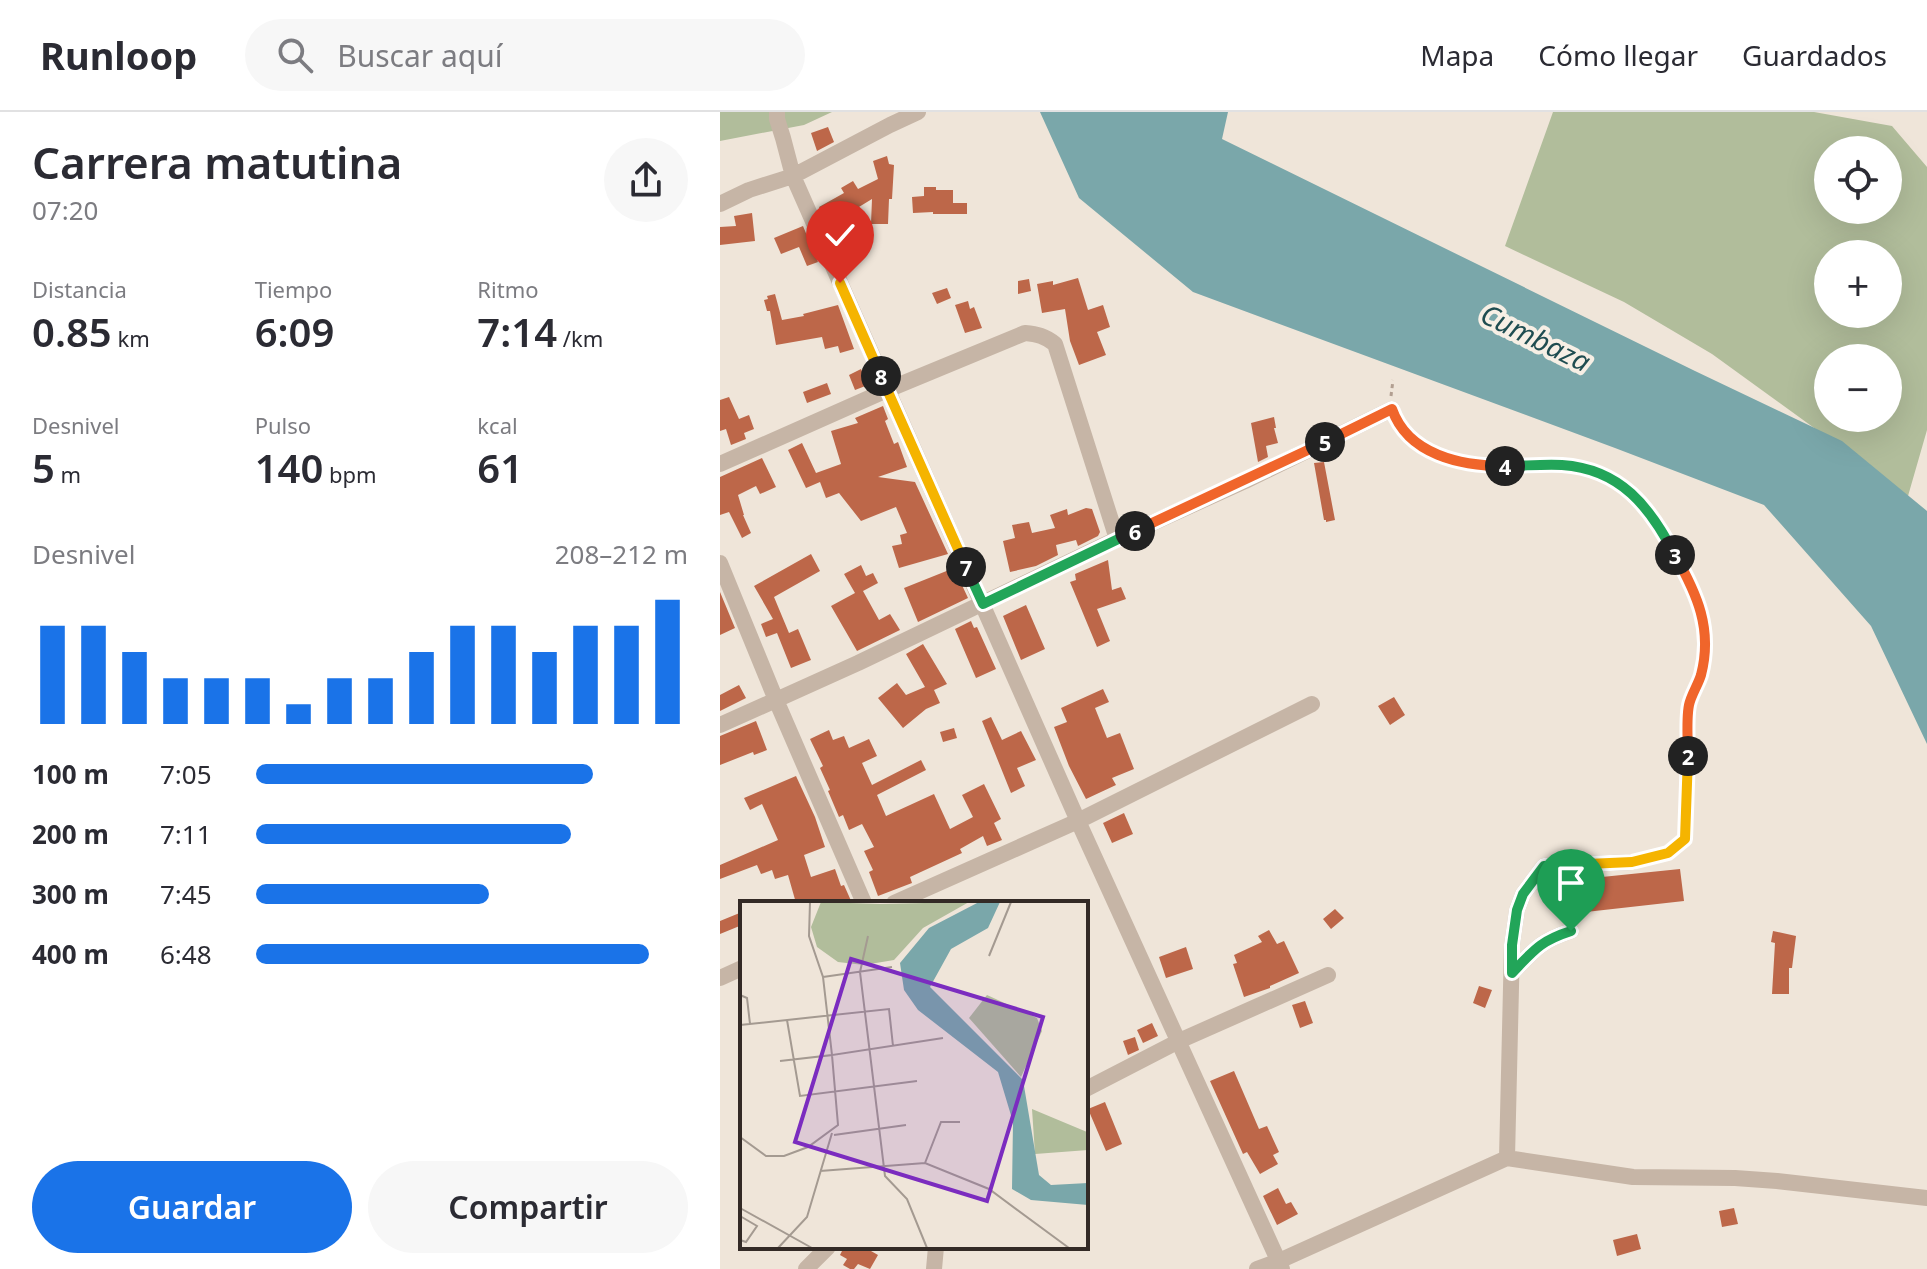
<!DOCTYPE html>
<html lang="es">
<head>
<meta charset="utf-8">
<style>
	body { margin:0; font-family:"Noto Sans",sans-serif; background:#f7f7f7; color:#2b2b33; height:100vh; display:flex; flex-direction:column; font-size:30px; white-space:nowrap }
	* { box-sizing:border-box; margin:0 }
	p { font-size:26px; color:#7c7c81 }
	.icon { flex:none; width:44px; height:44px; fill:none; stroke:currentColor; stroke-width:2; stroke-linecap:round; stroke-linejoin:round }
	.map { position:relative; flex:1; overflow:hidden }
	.drawer { display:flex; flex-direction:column; background:#fff; width:720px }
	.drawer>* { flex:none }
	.buttons { position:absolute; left:1094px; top:24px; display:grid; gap:16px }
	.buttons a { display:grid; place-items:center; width:88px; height:88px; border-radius:50%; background:#fff; box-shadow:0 8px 32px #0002; font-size:40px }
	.pin { position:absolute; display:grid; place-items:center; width:68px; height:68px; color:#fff; margin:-82px -34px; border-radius:50% 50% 50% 0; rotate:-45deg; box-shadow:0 0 8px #0007 }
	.pin .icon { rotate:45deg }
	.km { position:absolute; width:40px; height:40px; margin:-20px; border-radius:50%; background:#222; color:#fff; font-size:22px; line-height:40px; text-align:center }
	.round { display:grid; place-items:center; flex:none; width:84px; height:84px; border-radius:42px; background:#f7f7f7 }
	.head { display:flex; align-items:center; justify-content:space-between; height:136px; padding:0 32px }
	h1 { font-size:44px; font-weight:600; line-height:60px }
	.stats { display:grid; grid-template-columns:repeat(3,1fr); gap:12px; height:136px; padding:8px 32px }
	.stats div { display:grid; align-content:center }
	.stats b { font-size:40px; font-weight:600 }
	.stats small { font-size:22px; font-weight:400 }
	.stats p { font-size:22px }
	.chart { height:224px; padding:16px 32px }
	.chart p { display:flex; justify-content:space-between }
	.chart svg { width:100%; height:144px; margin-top:8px; stroke:#1a73e8; stroke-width:6 }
	.cta { display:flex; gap:16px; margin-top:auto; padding:16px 32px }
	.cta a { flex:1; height:92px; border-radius:48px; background:#1a73e8; color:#fff; font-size:32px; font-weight:600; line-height:92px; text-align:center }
	.cta a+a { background:#f7f7f7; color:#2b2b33 }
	ul { padding:0 32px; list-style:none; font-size:26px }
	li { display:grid; grid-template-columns:128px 96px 1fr; align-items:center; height:60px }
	li i { height:20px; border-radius:10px; background:#1a73e8 }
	header { display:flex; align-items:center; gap:48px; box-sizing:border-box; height:112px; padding:0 40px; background:#fff; border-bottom:2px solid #e1e1e2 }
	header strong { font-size:38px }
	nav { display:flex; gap:44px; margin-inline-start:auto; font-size:28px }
	.search { width:560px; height:72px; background:#f7f7f7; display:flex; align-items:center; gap:20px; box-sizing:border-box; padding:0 28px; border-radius:44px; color:#7c7c81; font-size:30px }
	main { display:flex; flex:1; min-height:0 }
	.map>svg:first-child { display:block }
</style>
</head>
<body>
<header>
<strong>Runloop</strong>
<div class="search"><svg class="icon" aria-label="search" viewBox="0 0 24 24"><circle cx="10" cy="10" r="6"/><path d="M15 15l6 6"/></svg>Buscar aquí</div>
<nav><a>Mapa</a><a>Cómo llegar</a><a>Guardados</a></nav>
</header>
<main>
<section class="drawer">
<div class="head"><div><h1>Carrera matutina</h1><p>07:20</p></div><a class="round"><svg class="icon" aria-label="share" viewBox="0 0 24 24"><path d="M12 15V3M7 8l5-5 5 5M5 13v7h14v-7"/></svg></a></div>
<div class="stats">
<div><p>Distancia</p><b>0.85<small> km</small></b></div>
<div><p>Tiempo</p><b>6:09</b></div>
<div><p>Ritmo</p><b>7:14<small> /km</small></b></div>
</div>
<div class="stats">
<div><p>Desnivel</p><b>5<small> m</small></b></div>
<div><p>Pulso</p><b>140<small> bpm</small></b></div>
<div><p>kcal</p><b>61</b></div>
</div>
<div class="chart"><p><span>Desnivel</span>208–212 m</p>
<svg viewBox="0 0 160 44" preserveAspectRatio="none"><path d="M5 44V14M15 44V14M25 44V22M35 44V30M45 44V30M55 44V30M65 44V38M75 44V30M85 44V30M95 44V22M105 44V14M115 44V14M125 44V22M135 44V14M145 44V14M155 44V6"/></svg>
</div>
<ul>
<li><b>100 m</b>7:05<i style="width:78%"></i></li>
<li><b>200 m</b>7:11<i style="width:73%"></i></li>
<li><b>300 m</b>7:45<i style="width:54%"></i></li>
<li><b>400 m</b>6:48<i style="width:91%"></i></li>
</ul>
<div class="cta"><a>Guardar</a><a>Compartir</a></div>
</section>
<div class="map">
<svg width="1207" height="1157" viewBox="0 0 1207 1157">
	<rect width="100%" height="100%" fill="#efe5d9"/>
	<!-- green -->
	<path fill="#b1bd9b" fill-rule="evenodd" d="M0,0H112L84,13L0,29Z
		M833,0H1094L1172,14L1207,55V318L1188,384L992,242L904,190L785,134ZM1108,38H1168V98H1108ZM1108,142H1168V202H1108ZM1108,246H1168V306H1108Z"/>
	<!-- water -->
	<path fill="#7aa7aa" d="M320,0H508L502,27L975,259L1122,329L1207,399V632L1151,514L1044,393L895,336L473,180L359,86Z"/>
	<!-- building -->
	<path fill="#bd6749" d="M108,15L114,30L97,39L91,21Z
		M167,44L169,52L174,53L172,87H169L168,112H151L152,87L134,98L133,95L125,100L123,97L104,107L99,95L124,81L121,76L133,69L138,77L158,67L153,49Z
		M204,75H216V78H233V91H247V102H213V100L193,101L192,85L204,84Z
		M32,101L35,129L0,133V115L16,114L14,104Z
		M83,114L98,150L87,154L79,135L61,142L54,126Z
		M358,166L368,198L383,193L390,215L377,220L386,243L359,253L350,229L345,197L322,201L317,172L333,169V173Z
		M309,167L311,179L298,182V169Z
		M227,176L231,186L217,192L212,181Z
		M55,182L62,208L84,204L83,202L118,193L134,237L120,241L118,234L105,237L102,225L56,233L50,199H47L44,188L48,187L47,184Z
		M248,189L250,197L254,195L262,216L245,221L235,193Z
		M141,257L148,273L135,278L129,263Z
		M107,271L111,282L87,291L83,280Z
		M9,285L19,307L29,303L34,317L24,321L26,327L11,333L6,317L0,319V288Z
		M163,294L168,307L165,309L174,332L178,330L187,355L158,365L195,370L228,442L179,456L172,434L182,432L180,423L187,421L176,395L141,409L119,381L106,386L100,370L86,376L68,338L82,331L96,361L121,352L111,319L138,311L135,306Z
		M554,305L556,316H554L558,331L546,334L548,345L538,350L531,311Z
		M42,346L56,375L40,382L36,374L18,383L24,403H23L31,421L22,426L9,400L0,403V365Z
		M604,350L615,408L606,410V408H604L594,351Z
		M366,396L372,397L380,420L378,424L358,434L356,428L336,433L338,443L316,454L290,460L283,429L295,426L292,413L309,410L312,421L335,416L330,403L347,397L348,403Z
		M91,442L100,459L54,485L69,521L78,517L91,548L71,556L57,521L46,525L41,512L53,507L34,474Z
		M388,448L392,478L401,475L406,487L377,497L390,529L377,535L350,470L356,468L355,462Z
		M141,453L146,464L153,461L158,471L143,479L159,508L170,502L180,518L137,539L111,494L135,481L124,462Z
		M234,456L248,486L198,510L184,476Z
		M0,480L15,516L0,523Z
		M306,493L325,537L301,548L283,504Z
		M251,509L254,516L257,515L276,557L256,566L235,517Z
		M203,532L227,572L214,578L220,591L206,597L183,616L158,586L177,571L186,583L205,575L186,542Z
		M19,573L26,586L0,599V583Z
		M383,577L389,590L375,596L387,626L400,621L414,657L392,666L396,673L366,687L349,654L334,615L347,610L341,596Z
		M674,585L685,603L670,613L658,594Z
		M271,605L282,628L301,619L316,648L297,656L305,674L291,681L262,609Z
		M36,609L47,638L34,643L33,640L0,653V624Z
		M234,616L237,626L223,630L220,620Z
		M109,618L113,628L124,624L129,636L149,627L157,644L142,651L152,673L201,648L206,658L157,683L166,704L214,682L230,717L253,705L242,683L264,672L281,707L274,711L282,728L267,734L263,724L240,737L242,741L190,765L192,771L158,784L149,760L153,758L144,739L154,735L142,712L129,718L123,703L119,705L108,679L110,678L100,656L103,654L90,627Z
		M76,664L95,705L105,735L84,743L91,765L115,757L121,774L124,773L132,791H76L68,763L55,767L52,758L41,762L37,753L0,767V753L58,728L42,692L30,698L24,686Z
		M404,701L413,722L392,731L383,711Z
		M960,757L964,789L848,802L843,769Z
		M615,797L624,806L611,817L603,807Z
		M22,800V813L0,822V809Z
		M549,818L557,832L564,829L579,861L550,874V876L524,885L513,852L517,851L514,843L542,830L538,824Z
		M1053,819L1076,824L1072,856H1069V882H1052L1055,831L1051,830Z
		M466,835L473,857L446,866L439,845Z
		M759,874L772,878L765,896L753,891Z
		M585,889L593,911L580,916L572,893Z
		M432,911L438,924L423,931L417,918Z
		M415,925L419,938L408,943L403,929Z
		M514,959L539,1017L547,1014L559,1040L553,1043L558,1052L540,1062L527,1040L523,1042L490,969Z
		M385,990L402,1032L386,1039L368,997Z
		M558,1076L566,1092L571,1090L578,1102L557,1113L543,1084Z
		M1014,1096L1018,1112L1002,1115L999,1099Z
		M917,1122L921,1137L897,1144L893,1128Z
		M124,1135H144L158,1143L150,1157L138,1152L134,1157H130L123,1153L127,1147L120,1143Z"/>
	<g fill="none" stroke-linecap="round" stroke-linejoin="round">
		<!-- path -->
		<path stroke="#b29f91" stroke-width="3" stroke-dasharray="4 4" stroke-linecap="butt" d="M671,284L673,268
			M678,311L684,320L702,334L714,341L739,350L766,354L844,353L871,359L898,371L911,380L933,403L973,476L978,489L984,518L985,532L981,562L969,592L965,727L948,741L926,747"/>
		<!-- minor -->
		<path stroke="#c6b5a6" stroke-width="16" d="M57,0V7L63,26L73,64L358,709L562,1157
			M0,92L29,78L73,64L170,13L198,0
			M0,352L167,278L305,221C317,222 325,224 335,232L397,427
			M0,451L56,588L0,613
			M144,791L56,588L138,551L397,427L525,369L672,297
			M174,791L358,709L592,592
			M792,861C814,838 820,829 851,819
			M0,866L22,856
			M366,977L459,929L608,863
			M787,1046L792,833L797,798L803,782L824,754L912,750
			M86,1157L108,1135
			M214,1157L216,1135
			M537,1157L559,1149L787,1046L913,1065L1015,1066L1057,1069L1207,1086"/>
	</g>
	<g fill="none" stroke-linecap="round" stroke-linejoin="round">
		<defs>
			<path id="split-1" d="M845,753L824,754L803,782L797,798L792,833V861C814,838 820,829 851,819"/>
			<path id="split-2" d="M845,753L912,750L948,741L965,727L968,644"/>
			<path id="split-3" d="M955,443C977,482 993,517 981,563C978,573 971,583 969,593C966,608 968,628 968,644"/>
			<path id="split-4" d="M785,354C803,354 823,352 842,353C901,357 930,395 955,443"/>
			<path id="split-5" d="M605,330L672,297C688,343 741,354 785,354"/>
			<path id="split-6" d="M415,419L605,330"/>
			<path id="split-7" d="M246,455L263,492L415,419"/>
			<path id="split-8" d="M161,264L246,455"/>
			<path id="split-9" d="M120,171L161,264"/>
		</defs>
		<!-- split-1 casing -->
		<use href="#split-1" stroke="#fff" stroke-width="16"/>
		<!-- split-2 casing -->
		<use href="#split-2" stroke="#fff" stroke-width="16"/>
		<!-- split-3 casing -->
		<use href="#split-3" stroke="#fff" stroke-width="16"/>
		<!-- split-4 casing -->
		<use href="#split-4" stroke="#fff" stroke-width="16"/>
		<!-- split-5 casing -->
		<use href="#split-5" stroke="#fff" stroke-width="16"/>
		<!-- split-6 casing -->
		<use href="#split-6" stroke="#fff" stroke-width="16"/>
		<!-- split-7 casing -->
		<use href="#split-7" stroke="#fff" stroke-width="16"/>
		<!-- split-8 casing -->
		<use href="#split-8" stroke="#fff" stroke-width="16"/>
		<!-- split-9 casing -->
		<use href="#split-9" stroke="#fff" stroke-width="16"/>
		<!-- split-1 -->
		<use href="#split-1" stroke="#22a559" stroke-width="10"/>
		<!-- split-2 -->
		<use href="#split-2" stroke="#f5b400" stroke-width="10"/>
		<!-- split-3 -->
		<use href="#split-3" stroke="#f0652b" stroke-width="10"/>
		<!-- split-4 -->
		<use href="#split-4" stroke="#22a559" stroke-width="10"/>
		<!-- split-5 -->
		<use href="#split-5" stroke="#f0652b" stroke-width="10"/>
		<!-- split-6 -->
		<use href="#split-6" stroke="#f0652b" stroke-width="10"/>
		<!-- split-7 -->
		<use href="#split-7" stroke="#22a559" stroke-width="10"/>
		<!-- split-8 -->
		<use href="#split-8" stroke="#f5b400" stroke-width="10"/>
		<!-- split-9 -->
		<use href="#split-9" stroke="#f5b400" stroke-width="10"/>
	</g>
	<g text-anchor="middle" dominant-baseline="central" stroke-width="8" stroke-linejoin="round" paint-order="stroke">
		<!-- water labels -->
		<g font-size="28" font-style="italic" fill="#1f4d51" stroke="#f7efe5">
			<text transform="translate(816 225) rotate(26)">Cumbaza</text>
		</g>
	</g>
	<!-- overview -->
	<g transform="translate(20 789)">
		<rect width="348" height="348" fill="#efe5d9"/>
		<path d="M81,1L140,3L229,1L183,27L154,59L124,64L98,61L77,46L71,26ZM247,94L297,117L302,130L281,176L229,117ZM292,208L347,231L348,249L295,253Z" fill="#b1bd9b"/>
		<path d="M239,1H260L248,27L211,48L190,86L283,179L299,274L311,284L348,282V304L291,299L272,288L273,221L258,171L178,109L164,89L160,62L189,27Z" fill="#7aa7aa"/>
		<path fill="none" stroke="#a49a91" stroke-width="2" d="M128,35L120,71L145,275L167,298L187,347M249,55L271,1M83,76L152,66M0,94L7,97L10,123M47,119L60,195L177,180M0,124L149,108L153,145M40,160L92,154L83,76L69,35L70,1M94,234L166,224M0,236L26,255H44L68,246L98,224L92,154L203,137M185,262L201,221H220M80,270L185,262L249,288L329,347M0,307L72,347M0,315L17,325L6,341L0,339M38,347L67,316L92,232"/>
		<path fill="#7b2cbf" fill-opacity="0.15" stroke="#7b2cbf" stroke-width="4" d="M111,58L303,116L247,300L55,241Z"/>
		<rect width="348" height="348" fill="none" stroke="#332a26" stroke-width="4"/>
	</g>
</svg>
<div class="buttons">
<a><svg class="icon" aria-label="locate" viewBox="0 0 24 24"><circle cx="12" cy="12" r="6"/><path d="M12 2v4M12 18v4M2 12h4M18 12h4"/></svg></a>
<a>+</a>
<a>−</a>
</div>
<div class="pin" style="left:851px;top:819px;background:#1e9e55"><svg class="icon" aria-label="arrive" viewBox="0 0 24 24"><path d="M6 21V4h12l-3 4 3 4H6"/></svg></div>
<div class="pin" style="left:120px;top:171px;background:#d93025"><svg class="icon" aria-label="check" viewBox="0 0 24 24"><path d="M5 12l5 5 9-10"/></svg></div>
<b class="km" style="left:968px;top:644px">2</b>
<b class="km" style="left:955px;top:443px">3</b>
<b class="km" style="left:785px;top:354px">4</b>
<b class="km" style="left:605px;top:330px">5</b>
<b class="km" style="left:415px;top:419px">6</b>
<b class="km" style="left:246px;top:455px">7</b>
<b class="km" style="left:161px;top:264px">8</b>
</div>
</main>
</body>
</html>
